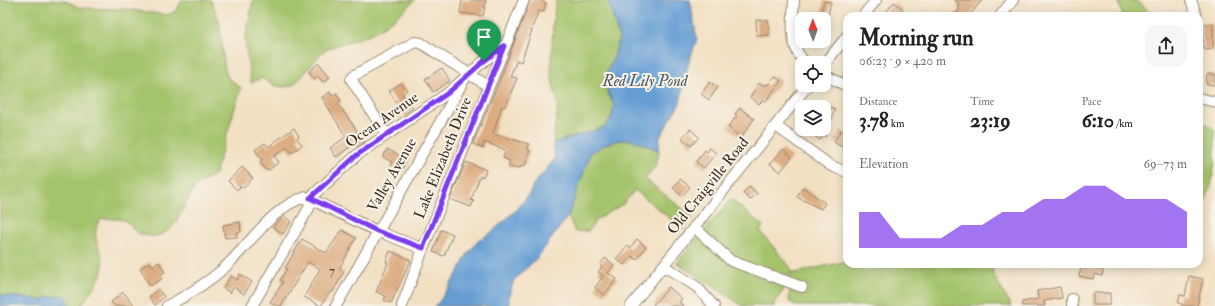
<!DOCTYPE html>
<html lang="en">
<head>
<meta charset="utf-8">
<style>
	body { margin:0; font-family:"IM FELL Double Pica",serif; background:#f6f6f6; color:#202124; height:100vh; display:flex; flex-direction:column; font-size:15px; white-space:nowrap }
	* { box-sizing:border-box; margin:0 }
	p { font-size:13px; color:#757577 }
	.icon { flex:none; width:22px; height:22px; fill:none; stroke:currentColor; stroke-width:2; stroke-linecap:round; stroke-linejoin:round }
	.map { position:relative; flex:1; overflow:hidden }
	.sheet { position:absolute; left:843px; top:12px; width:360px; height:256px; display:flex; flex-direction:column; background:#fff; border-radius:12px; box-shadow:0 2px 10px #0003 }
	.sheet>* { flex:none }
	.needle { width:26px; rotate:359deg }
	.controls { position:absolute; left:795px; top:12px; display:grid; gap:8px }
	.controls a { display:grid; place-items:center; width:36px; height:36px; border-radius:8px; background:#fff; box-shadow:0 2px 10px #0003; font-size:20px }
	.pin { position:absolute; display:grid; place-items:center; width:34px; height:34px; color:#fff; margin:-41px -17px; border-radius:50% 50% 50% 0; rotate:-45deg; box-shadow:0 0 4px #0007 }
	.pin .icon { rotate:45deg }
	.round { display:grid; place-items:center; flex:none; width:42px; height:42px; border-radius:12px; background:#f6f6f6 }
	.overview { display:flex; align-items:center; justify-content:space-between; height:68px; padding:0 16px }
	h1 { font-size:22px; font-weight:700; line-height:30px }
	.metrics { display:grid; grid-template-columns:repeat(3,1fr); gap:6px; height:68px; padding:4px 16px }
	.metrics div { display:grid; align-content:center }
	.metrics b { font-size:20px; font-weight:700 }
	.metrics small { font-size:11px; font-weight:400 }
	.metrics p { font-size:11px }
	.chart { height:112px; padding:8px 16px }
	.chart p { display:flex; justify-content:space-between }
	.chart svg { width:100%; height:72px; margin-top:4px; fill:#7c3aed; opacity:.7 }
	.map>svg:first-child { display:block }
</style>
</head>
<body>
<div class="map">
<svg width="1215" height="306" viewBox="0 0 1215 306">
	<rect width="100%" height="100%" fill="#f7f3e8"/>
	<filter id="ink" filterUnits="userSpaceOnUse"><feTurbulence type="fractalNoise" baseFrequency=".025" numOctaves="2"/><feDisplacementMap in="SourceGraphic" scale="8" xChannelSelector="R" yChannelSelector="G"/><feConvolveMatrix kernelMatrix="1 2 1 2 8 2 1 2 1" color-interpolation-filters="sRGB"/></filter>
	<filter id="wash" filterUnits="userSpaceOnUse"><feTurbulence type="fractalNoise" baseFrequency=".012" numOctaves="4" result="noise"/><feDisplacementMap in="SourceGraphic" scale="16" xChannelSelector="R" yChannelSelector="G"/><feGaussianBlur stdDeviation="0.9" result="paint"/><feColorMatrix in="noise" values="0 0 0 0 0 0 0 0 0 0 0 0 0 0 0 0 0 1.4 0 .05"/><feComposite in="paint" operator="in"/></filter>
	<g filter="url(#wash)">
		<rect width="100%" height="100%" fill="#f2e0c3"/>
		<!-- green -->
		<path fill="#a4c36b" stroke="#707644" d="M0,0H63L81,8L126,9L167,15L176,11L182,0H211L219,20L225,70L228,78L241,88L215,174C208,179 199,183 194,189C182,205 176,238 151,236C129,234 135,225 123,220C116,218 108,219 101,219C88,236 102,247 103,264C103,281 88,291 82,306H70L67,298L59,296L43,300L0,295Z
			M253,0H415C399,15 384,29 363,37C351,42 334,44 323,52C312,61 301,83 289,86C278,89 270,84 262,78L251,83L245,39Z
			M556,0H606L609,4L619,38L615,54L605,77L608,93L614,105L612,116L605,127L553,143L558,104L551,75L553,23Z
			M1120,0C1134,0 1145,1 1149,16H1123L1119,4Z
			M1199,119L1215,130V161L1211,185L1201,214L1199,233Z
			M633,139L659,151L657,164L645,179L693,217L683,229L635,190L623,204L596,220L589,231L575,232L568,216L591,152L610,141Z
			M731,199L763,226L760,231L791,268L783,291L773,304L776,306H743L677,263Z
			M847,261V264H992L993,274L1011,306H795L789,301L791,271L795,273Z"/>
		<!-- water -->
		<path fill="#669ed4" stroke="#506479" d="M606,0H690L697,39L687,68L680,103L660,137L659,151C629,136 620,136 591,152L568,216L537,258L514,280L509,295V306H434L439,302L460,269L467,255L478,241L492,232L516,210L529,195L533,185L555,159L553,143L605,127L612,116L614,105L608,93L605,77L615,54L619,38L609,4Z
			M0,295L43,300L49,296L53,297L64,295L70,306H0Z"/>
		<g id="blocks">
			<!-- building -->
			<path fill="#dcab80" d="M462,0H486L483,16L460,13Z
				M530,0H538L546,3L543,12L539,11L531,30H532L521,62L517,60L510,76L517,78L505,107L502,106L493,134L529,144L527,149L530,150L525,166L522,165L520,168L515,167V168L508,166L510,161L503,158L506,150L484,142L483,148L473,144L503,72Z
				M954,0H982L969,16H953L960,9L957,6L959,4Z
				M824,1L831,2L827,19H820Z
				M894,2L903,9L897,16H891L886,12Z
				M756,20H768L769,35L757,36Z
				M1200,24H1213V49L1205,50Z
				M319,63L330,77L323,82L318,76L315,79L309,71Z
				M442,68L450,81L433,92L425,79Z
				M1207,74H1215V85L1206,84Z
				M775,76L781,81L765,102L763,100L759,104L750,97L759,83L764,86L766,84L768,85Z
				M710,82L718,87L709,100L701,94Z
				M401,83L407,90L402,94L413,108L404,114L389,91Z
				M330,92L332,96L336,93L341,101L338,104L365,142L357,147L354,144L336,157L330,148L346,137L322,97Z
				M824,105L835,109L825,137L824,134L820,140L805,129H824Z
				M740,108L754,119L741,138L728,127L737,116L735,114Z
				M294,128L299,136L297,138L302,145L292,153L287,147L274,156L279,162L269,170H266L260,162L262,159L255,150L265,143L268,147Z
				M690,129L699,137L691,146L682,138Z
				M841,130L847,134V150L834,142Z
				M710,148L716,153L704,168L696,162L705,150L707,152Z
				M387,149L407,159L402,170L391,165L392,162L383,157Z
				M783,149L792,157L780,172L770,164Z
				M466,162L486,170L483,177L480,176L471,200L474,201L471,207L450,199Z
				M242,167L253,178L243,188L241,186L237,190L228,181Z
				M680,179L690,187L682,196L673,188Z
				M750,186L757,194L750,200L743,193Z
				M803,187L825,203L821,209L797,197Z
				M284,216L291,222L283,234L273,227Z
				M240,222L241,232L236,233L237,237L225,238L223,225Z
				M342,230L356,238L339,269L344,272L332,293L330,292L321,306L304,297L320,269L308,262L281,306H276L270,302L283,282L280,280L287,269L285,268L302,239L326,253Z
				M441,230L453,234L444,256L433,252Z
				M637,239L646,247L636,260L632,256L624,265L616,259L627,246L630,248Z
				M390,251L411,260L391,303L384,300L386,296L376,292L388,263L386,262Z
				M605,258L614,265L608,273L617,279L604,295L595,288L603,276L598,272L602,267L600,265Z
				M150,262L152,266L159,262L165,272L160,275L162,279L150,286L140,268Z
				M1084,264H1104L1102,276L1095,274L1093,279L1079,276L1082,265Z
				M240,274L252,282L244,294L234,287L230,293L223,288L231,276L237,280Z
				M1189,276L1203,279L1197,306H1182V304L1178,303L1180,295L1185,296Z
				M669,287L682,299L679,302L684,306H652Z
				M1060,287L1062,298L1044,301L1045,306H1022V302L1038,299L1037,291Z
				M158,289L164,297L155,305L149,297Z
				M123,292L135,306H115L111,302Z
				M1093,293H1110V305H1093Z"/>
		</g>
	</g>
	<g filter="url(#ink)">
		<use href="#blocks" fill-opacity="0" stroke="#968570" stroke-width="1"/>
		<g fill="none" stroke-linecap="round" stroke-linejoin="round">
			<defs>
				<path id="minor" d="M794,0C793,21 788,48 806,63
					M1191,0L1196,14
					M863,16L876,0
					M1000,16L1013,0
					M824,65L847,36
					M824,75L847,86
					M1199,98L1215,102
					M776,126L831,166L847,172
					M386,134L351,79L353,76L415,42L421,43L488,86
					M310,198L357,155L448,93L484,61L504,47
					M694,227L731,261L802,287
					M664,266L697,287L714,306
					M167,306C186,296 207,283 223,269C248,247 273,205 306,197L377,231L423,249
					M252,306L309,208L310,198
					M336,306L464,80
					M402,306L423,249L524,0
					M631,306L808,85
					M1072,306V299"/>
			</defs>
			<!-- minor casing -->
			<use href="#minor" stroke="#968570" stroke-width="12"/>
			<!-- minor -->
			<use href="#minor" stroke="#fff" stroke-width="10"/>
		</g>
	</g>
	<g fill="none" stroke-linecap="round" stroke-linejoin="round" filter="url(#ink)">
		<defs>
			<path id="route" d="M504,46L423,248L377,231L310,198L357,155L448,93L484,61Z"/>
		</defs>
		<!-- route casing -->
		<use href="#route" stroke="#fff" stroke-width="8"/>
		<!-- route -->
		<use href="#route" stroke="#7c3aed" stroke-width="5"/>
	</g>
	<g text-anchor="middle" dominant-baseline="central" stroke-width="4" stroke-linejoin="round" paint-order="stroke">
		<!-- number labels -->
		<g font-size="13" fill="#634a36">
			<text x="332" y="271">7</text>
		</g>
		<!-- street labels -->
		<g font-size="15" fill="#3b2a1e" stroke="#f7f3e8">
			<text transform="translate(382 120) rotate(-35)">Ocean Avenue</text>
			<text transform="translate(443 158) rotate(-68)">Lake Elizabeth Drive</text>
			<text transform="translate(392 175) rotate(-60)">Valley Avenue</text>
			<text transform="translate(708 186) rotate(-51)">Old Craigville Road</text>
		</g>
		<!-- water labels -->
		<g font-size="16" font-style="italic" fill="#4c5867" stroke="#f7f3e8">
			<text x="645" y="81">Red Lily Pond</text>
		</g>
	</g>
</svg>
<div class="controls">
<a><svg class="needle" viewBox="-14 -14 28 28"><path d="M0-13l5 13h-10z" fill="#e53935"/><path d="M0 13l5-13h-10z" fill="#757577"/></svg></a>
<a><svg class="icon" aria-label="locate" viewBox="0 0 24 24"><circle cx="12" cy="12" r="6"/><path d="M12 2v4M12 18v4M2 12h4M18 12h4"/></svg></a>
<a><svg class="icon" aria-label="layers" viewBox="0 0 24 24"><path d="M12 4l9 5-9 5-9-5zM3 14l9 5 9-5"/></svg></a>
</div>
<div class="pin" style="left:484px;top:61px;background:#1e9e55"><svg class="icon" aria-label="arrive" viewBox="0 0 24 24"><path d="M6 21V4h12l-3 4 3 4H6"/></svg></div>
<section class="sheet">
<div class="overview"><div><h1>Morning run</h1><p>06:23 · 9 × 420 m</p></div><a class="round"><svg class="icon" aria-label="share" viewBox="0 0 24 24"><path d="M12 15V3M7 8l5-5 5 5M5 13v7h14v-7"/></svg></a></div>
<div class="metrics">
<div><p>Distance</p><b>3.78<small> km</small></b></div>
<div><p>Time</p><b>23:19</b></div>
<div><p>Pace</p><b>6:10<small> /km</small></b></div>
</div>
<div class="chart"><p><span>Elevation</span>69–73 m</p>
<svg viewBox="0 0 160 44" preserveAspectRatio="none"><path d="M0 44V22L10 22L20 38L30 38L40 38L50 30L60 30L70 22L80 22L90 14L100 14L110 6L120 6L130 14L140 14L150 14L160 22V44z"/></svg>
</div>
</section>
</div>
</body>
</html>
